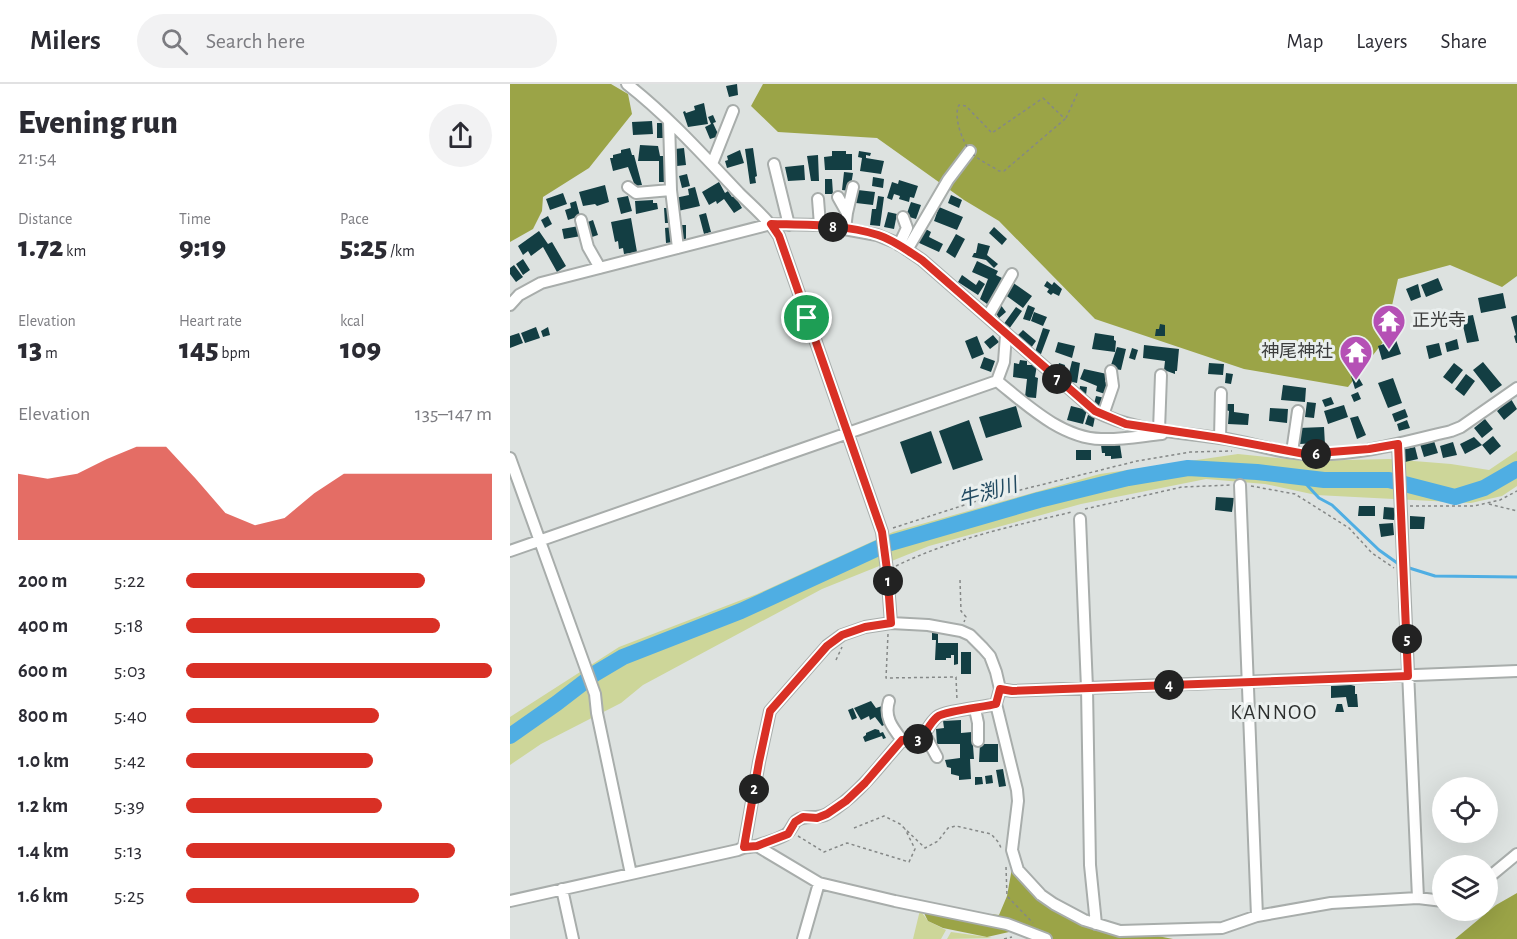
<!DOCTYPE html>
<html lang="en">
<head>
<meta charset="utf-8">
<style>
	body { margin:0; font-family:"Alegreya Sans","Noto Sans JP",sans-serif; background:#f2f2f3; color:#2b2b33; height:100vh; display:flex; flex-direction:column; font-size:22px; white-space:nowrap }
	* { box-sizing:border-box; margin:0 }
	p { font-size:20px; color:#7c7c81 }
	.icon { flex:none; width:33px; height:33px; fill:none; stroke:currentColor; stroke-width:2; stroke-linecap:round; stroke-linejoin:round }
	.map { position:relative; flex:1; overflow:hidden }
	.details { display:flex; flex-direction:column; background:#fff; width:510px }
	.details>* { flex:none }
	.controls { position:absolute; left:922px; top:693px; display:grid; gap:12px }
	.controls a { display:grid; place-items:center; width:66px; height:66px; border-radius:50%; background:#fff; box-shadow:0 6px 24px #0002; font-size:30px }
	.pin { position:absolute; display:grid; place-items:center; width:51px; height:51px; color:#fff; margin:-26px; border:3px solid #fff; border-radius:50%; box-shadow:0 2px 6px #0007 }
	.km { position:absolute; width:30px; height:30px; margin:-15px; border-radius:50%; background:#222; color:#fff; font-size:16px; line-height:30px; text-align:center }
	.round { display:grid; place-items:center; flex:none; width:63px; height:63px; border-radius:32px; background:#f2f2f3 }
	.summary { display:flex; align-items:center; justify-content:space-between; height:102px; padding:0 18px }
	h1 { font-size:33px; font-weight:800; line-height:45px }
	.metrics { display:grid; grid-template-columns:repeat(3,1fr); gap:9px; height:102px; padding:6px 18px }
	.metrics div { display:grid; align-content:center }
	.metrics b { font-size:30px; font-weight:800 }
	.metrics small { font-size:16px; font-weight:400 }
	.metrics p { font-size:16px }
	.chart { height:168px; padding:12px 18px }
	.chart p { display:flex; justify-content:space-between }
	.chart svg { width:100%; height:108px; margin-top:6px; fill:#d93025; opacity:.7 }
	ul { padding:0 18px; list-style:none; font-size:20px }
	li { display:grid; grid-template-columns:96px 72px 1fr; align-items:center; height:45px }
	li i { height:15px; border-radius:8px; background:#d93025 }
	header { display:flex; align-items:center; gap:36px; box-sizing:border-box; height:84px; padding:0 30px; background:#fff; border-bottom:2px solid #e1e1e2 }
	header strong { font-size:28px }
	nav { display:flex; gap:33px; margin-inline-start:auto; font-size:21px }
	.search { width:420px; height:54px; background:#f2f2f3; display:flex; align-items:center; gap:15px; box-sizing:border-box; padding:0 21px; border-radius:33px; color:#7c7c81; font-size:22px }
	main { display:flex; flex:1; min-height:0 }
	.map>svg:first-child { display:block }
</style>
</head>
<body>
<header>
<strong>Milers</strong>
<div class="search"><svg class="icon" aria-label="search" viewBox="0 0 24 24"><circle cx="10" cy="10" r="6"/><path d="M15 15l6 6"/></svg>Search here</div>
<nav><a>Map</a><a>Layers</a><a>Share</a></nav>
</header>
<main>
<section class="details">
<div class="summary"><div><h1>Evening run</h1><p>21:54</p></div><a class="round"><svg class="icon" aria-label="share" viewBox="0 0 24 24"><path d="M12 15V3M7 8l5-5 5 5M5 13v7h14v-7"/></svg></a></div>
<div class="metrics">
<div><p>Distance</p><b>1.72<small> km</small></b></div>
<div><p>Time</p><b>9:19</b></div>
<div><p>Pace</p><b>5:25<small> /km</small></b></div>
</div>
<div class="metrics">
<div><p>Elevation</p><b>13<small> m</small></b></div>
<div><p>Heart rate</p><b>145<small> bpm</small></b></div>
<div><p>kcal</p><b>109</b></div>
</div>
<div class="chart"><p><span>Elevation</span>135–147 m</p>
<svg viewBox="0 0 160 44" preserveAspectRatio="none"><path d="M0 44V17L10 19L20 17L30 11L40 6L50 6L60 19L70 33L80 38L90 35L100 25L110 17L120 17L130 17L140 17L150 17L160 17V44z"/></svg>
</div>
<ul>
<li><b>200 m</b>5:22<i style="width:78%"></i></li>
<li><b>400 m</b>5:18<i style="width:83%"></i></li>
<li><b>600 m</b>5:03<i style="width:100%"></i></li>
<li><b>800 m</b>5:40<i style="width:63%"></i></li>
<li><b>1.0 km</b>5:42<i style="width:61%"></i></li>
<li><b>1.2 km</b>5:39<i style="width:64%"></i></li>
<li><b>1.4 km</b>5:13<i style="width:88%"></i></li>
<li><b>1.6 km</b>5:25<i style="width:76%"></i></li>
</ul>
</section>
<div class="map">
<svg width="1007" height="855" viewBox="0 0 1007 855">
	<rect width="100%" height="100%" fill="#dde2e0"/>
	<!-- green -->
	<path fill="#cdd699" d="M1007,367V402L992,412L961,419L806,411L755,400L696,395L571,420L419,462L312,505L133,601L111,619L31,660L0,681V633L109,563L247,510L383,448L590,390L728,370L797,377L879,375L941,380L979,386Z
		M410,826L418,837L436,846L431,855H403Z
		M441,848L477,853L482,854L437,855Z"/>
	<!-- forest -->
	<path fill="#9ba447" d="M0,0H101L118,10L122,30L79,84L33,113L32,127L23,145L0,158Z
		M253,0H1007V192L992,203L940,181L888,195L874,257L838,303L734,285L585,235L489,137L454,116L367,54L268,48L241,22Z
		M502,784L563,832L586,840L663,855H540L508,846L477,853L433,844L418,837L411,823L489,831L497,812Z
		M1007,809V855H945L986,821Z"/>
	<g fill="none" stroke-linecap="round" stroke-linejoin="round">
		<!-- stream -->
		<path stroke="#4faee3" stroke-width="3" d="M795,393L796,400L809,414L822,421L869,466L890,481
			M896,483L925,492L1007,493"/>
		<!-- river -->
		<path stroke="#4faee3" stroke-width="16" d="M0,652L47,619L86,589L113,573L231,527L377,460L529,416L618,394L678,384L747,388L814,396H879L945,413L974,404L1007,385"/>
	</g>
	<!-- building -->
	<path fill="#133e43" d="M227,0L228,11L219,13L216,2Z
		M194,19L198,40L178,43L173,28L175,27L176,29L185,26L184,22Z
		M203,31L206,38L203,39L209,52L200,55L195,43L201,40L198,33Z
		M142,37L143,50L123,51L122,38Z
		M147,39H154L155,54H147Z
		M130,61L148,62L150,72H157V98H149V77H128Z
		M120,64L122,71H124L132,101L125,102L118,83L103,87L100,74H103V71L111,69V66Z
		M174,64L176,81L167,82L165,65Z
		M243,64L247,92L245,93L246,99L240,100L235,65Z
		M230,66L234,79L217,84L215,77L218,76L217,72Z
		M322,67H336V70H342V86H315L314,73L322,72Z
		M349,67L361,69L360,72L356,71V74L374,77L371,90L350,87L352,74L348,73Z
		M308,71L309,97H301L297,72Z
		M294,81L295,96L278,97L275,83Z
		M334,88L343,89L340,107L332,106Z
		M177,90L180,102L172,104L169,92Z
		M363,93L374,95L373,104L362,102Z
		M315,95H322L323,110H315Z
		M389,96L408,102L404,114L400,113L399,118L389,115L390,112L384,110L382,116L377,114L382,98L388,100Z
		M209,98L215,109L218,107L222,113L225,112L232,124L224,129L214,115L207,120L206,117L199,121L192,108Z
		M95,101L99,118L87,122L85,120L73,122L69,108Z
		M185,103L190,122L168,127L165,114L179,111L178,105Z
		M348,106L365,108L363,121L346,119Z
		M53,109L57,120L40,126L36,115Z
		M441,111L452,116L449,124L438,119Z
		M118,112L122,127L111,130L107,114Z
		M368,112L374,113L370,142L360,141L362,125H366Z
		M143,116V119H147L148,125L126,130L125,117Z
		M66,117L70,132L58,136L55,126L61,124L60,119Z
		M401,118L411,121L406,135L396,132Z
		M429,123L453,133L447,146L424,137Z
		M154,124H162V139H155Z
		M378,128L387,130L384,145L374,143Z
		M196,129L201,148L194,150L189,131Z
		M38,132L42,140L35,144L31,136Z
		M121,134L127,168L114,170L113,164L109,165L108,157L105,158L101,138Z
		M83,136L88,151L79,154L75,139Z
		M168,141H176V155L169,156Z
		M69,142L71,152L54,155L52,145Z
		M163,143V158L156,159L155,144Z
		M484,143L497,155L492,161L479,149Z
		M414,144L421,148L419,153L433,160L429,168L407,158Z
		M29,147L38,160L42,158L56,182L47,188L33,163L21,172L18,167L13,171L8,162Z
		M446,150L455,155L445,174L436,168Z
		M468,159L480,162L477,171L488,180L484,184L476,176L462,173L464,169H466Z
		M13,175L20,186L13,191L6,180Z
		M467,177L488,187L486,191L492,194L480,222L470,215L478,195L462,188Z
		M4,181L13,193L6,198L0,190V184Z
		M452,191L466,201L469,196L475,200L468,211L448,198Z
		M928,194L933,206L916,213L911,201Z
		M537,197L542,201L544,198L552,205L549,212L543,209L541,211L537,208L539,205L534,202Z
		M502,198L522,212L513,224L494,210Z
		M908,200L911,213L901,217L896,205Z
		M993,209L996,224L971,229L968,214Z
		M490,220L496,228L489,234L483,225Z
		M518,221L525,224L520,237L513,235Z
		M506,223L512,227L499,245L493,241Z
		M524,228L537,233L533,242L521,237Z
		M963,231L969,257L957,259L951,233Z
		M1007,231V259H1006L1004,252L1006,251L1001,233Z
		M650,240L655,241V252H645L646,245H649Z
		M26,243L30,254L15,259L11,249Z
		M38,243L40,251L33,253L31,247Z
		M533,244L540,246L531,270L525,268Z
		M513,246L526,257L521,264L507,252Z
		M9,249L13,259L0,264V252Z
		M585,249L604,252V256L606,257L605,268L582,265Z
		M483,251L489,258L480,265L474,258Z
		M467,252L474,270L462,275L455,257Z
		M947,255L949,265L937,268L935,259Z
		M886,256L891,270L872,276L868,262Z
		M548,258L565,262L562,274L545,268Z
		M929,259L932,271L919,275L916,262Z
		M634,261L669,265L667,287H665V290L654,286L655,277L633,274Z
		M607,263L616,265L611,286L600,284Z
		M622,264L628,266L625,276L619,274Z
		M474,273L485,277L481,288L470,284Z
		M510,276L517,277V281H527L525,293L528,294L526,314L515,313L517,295L503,293L504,279L509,280Z
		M562,277L570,279L567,299L557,297Z
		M973,278L992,301L981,309L963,286Z
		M549,279L555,281L554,288L547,286Z
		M699,279L714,280L713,291L698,290Z
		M944,279L953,286L942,300L933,293Z
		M574,285L597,290L595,297L598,302L595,310L586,307L587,302L570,295Z
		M716,289L723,290L721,300L715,299Z
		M846,289L853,301L845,305L841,292Z
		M956,290L965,297L954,312L945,305Z
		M883,294L892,319L878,324L868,299Z
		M773,301L796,304L795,318L771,316Z
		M570,302L577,303L576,311L569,310Z
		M848,308L851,315L844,318L841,311Z
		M586,312L595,314L593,322L584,320Z
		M821,313L824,320L815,323L812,316Z
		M1001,315L1007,325L994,336L987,327Z
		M797,318L806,319L804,334L795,333Z
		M716,320H724V328L739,330L738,341L718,340L719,327L716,326Z
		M834,321L838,333L818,340L814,327Z
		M506,322L512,343L476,354L469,333Z
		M561,322L577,326L573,340L557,336Z
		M760,324L778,325L777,339L759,337Z
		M895,325L898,333L885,338L882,330Z
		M578,331L585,333L583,343L575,340Z
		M848,332L856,351L847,355L840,334Z
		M975,335L983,345L972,354L964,344Z
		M459,336L473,376L443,386L429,347Z
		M897,336L900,344L889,347L887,340Z
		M814,343L815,361L807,362V359L790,360L789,344Z
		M421,347L432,379L401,390L390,358Z
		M983,352L991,362L980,371L972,361L955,370L950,360L964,353L972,361Z
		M924,357L928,369L914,373L910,360Z
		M943,358L947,371L933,374L930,362Z
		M600,359V361H610L612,374L601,375V372H595V369H592L591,361Z
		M905,363L908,375L895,378L891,366Z
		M566,366H581V376H566Z
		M706,413L724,414L722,428L705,426Z
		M849,422H865V432H848Z
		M874,423L886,424L884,436L873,435Z
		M900,432L915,433L914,445H900Z
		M883,439L884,451L871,453L869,440Z
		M422,549H428V559H448V580L444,581V571H441V574H436V576H425L426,556H422Z
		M451,568H461V590H451Z
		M841,601L845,602V610H847L848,623H838L836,613L821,614V602Z
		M361,617L366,624L372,622L378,639L372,642L365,633L360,636L359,632L351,636L344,624Z
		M827,620H832L834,628H825Z
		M343,624L347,634L342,636L338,626Z
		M451,636V649L462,648L464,675H460L461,695L449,696V692L441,690V684L437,683L435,676L450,674V660H427L426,645L434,644L433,637Z
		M365,645L369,646L370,649L373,648L376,654L373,655L372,652L355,658L353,653L356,651V649Z
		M470,660H488V678H469Z
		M493,685L496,702L489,703L486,686Z
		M482,691L483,699L476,700L475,692Z
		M465,693H472L473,700L465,701Z"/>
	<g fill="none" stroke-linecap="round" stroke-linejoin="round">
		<defs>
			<path id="minor" d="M117,0C158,32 193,71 229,109C243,123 259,136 269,152L372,448L377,486L381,539
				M159,37L161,106
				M202,80L223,27
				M264,80L279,141
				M118,103L126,109L161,106L168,164
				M328,113L337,129L335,145
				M308,115L310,141
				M337,129L343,103
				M71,136L78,163L90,184
				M389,161L397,144L393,133
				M397,166L438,96L460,67
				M0,221L9,211L31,199L261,140L312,141L367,151L387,159L412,176L585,327C623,347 668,348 710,354C740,358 770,370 800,370C848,372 895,358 941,347L951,343L1007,304
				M478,232L502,190
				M487,297C516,320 551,354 591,355C611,356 632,352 652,350
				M487,297L494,278L496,251
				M593,331L603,302L601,287
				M649,346L651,291
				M710,354L711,309
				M888,360L908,814
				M782,368L788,327
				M0,374L85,610L87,629L121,790
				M730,401L747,832
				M570,435L577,604L580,781L586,840
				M0,467L487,297
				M490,605L502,607L1007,587
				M379,617C374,633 382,643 392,656
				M465,625L468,639V657
				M415,651L427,673
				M247,762L309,799L385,817L497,840L536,855
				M234,763L249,678L260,627L317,562L332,551L355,543L381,539L418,541L451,547L460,551L473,564L480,572L486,588L490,605L486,620L507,706L508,717L502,766L508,786L531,811L544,820L574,836L610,847L712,844L747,832L821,819L908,814L933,817
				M978,794L1007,770
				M52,805L63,855
				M0,817L228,766C235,762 242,764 249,761C258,758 268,755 275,751C281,748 282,741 286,737C295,730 307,736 317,730C348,712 369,682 392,656C417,661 413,645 427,633C434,627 475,623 486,620
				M293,855L309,799"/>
		</defs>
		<!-- minor casing -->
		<use href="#minor" stroke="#a8adab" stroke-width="14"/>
		<!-- path -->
		<path stroke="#858887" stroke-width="1.5" stroke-dasharray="3 3" stroke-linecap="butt" d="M533,14L555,35L494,87H489C480,81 466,75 460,67C452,57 443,32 449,21L456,22L482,49Z
			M556,34L568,8
			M741,402L785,410L839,444L862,469L884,484
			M979,420L1007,427
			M900,422H964L990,416L1007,407
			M575,425L672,403L721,401
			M383,444L470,416L627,377L680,368L722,367
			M386,482C441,455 503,442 562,428
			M450,496L451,527L456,533L454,538
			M378,550L376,594L446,593L447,616
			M326,576L332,563
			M344,744L374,732L390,740L415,764L428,757L438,744L446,742L481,750L489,759L491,764
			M288,752L314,768L337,759L399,778L405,765L395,745
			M496,783L497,812L523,839
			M494,855L502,853"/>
		<!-- minor -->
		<use href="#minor" stroke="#fff" stroke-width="10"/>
	</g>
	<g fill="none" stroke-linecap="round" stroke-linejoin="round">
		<defs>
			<path id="route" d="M261,140C296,141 334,140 368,151C384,156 398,167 412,176L585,327L616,340L710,354L795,370L859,365L888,360L898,592L502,607L490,605L486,620C475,623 434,627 427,633C413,645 417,661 392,656L355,699L336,717L317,730L307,734L293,733L285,738L278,750L247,762L234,763L249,678L260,627L317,562L332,551L355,543L381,539L377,486L372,448L269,152Z"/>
		</defs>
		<!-- route casing -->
		<use href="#route" stroke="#fff" stroke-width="12"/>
		<!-- route -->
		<use href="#route" stroke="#d93025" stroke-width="8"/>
	</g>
	<!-- icons -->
	<defs>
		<symbol id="temple-pin" viewBox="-11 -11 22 30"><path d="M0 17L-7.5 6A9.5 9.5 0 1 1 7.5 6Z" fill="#b550b5" stroke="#eaefee"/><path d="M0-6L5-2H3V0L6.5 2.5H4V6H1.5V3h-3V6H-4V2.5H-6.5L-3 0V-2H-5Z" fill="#fff"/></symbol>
	</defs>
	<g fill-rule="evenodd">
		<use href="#temple-pin" x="860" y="218" width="38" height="52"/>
		<use href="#temple-pin" x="827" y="249" width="38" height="52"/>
	</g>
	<g text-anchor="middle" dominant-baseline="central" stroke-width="6" stroke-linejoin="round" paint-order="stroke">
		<!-- poi labels -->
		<g font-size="18" fill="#3c3d3d" stroke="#eaefee" text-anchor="start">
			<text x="902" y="237">正光寺</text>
			<text x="823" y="268" text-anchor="end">神尾神社</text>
		</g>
		<!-- water labels -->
		<g font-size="20" font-style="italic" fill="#224a61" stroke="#eaefee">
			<text transform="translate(478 409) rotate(-16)">牛渕川</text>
		</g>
		<!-- quarter labels -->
		<g font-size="21" letter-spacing="1.5" fill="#2d302f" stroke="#eaefee">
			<text x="764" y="628">KANNOO</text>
		</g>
	</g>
</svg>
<div class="controls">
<a><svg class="icon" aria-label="locate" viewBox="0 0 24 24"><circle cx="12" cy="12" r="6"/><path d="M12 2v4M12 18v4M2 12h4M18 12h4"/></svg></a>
<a><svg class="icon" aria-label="layers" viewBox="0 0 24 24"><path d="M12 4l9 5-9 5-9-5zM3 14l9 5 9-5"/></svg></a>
</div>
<div class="pin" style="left:297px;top:234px;background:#1e9e55"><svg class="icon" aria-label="arrive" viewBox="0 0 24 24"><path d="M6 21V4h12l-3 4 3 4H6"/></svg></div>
<b class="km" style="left:378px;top:497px">1</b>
<b class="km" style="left:244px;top:705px">2</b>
<b class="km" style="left:408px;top:655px">3</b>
<b class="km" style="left:659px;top:601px">4</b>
<b class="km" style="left:897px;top:555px">5</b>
<b class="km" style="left:806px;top:370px">6</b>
<b class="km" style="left:547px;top:295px">7</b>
<b class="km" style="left:323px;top:143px">8</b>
</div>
</main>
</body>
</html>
